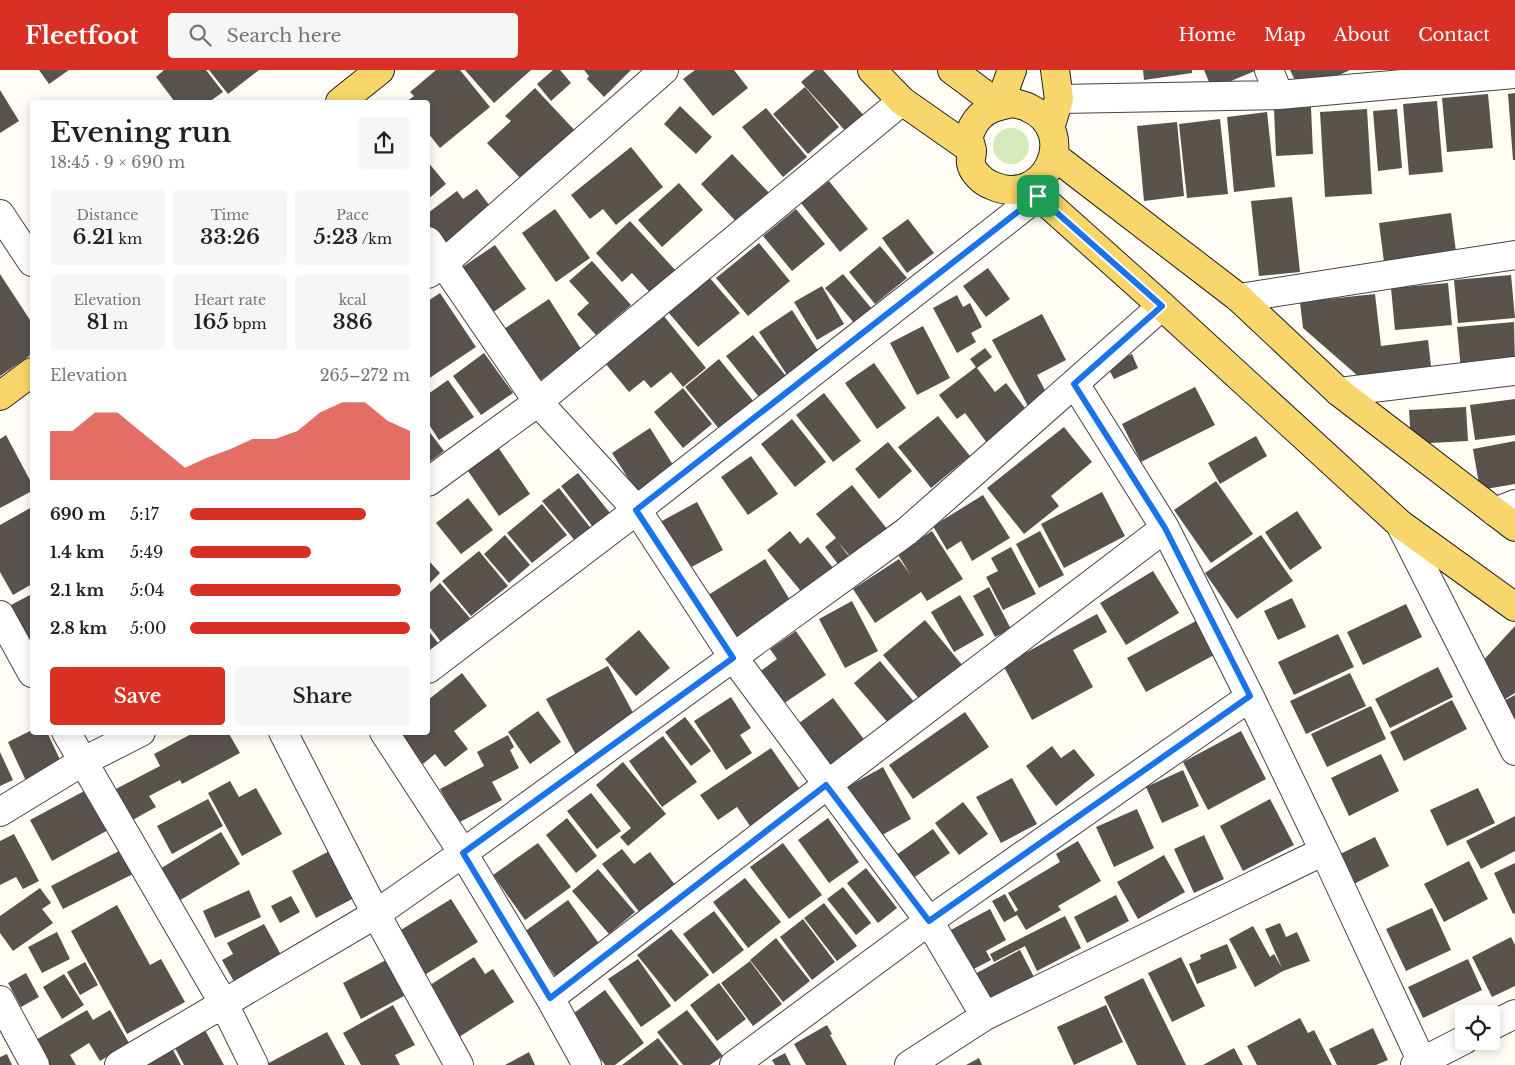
<!DOCTYPE html>
<html lang="en">
<head>
<meta charset="utf-8">
<style>
	body { margin:0; font-family:"Libre Baskerville",serif; background:#f6f6f6; color:#222; height:100vh; display:flex; flex-direction:column; font-size:19px; white-space:nowrap }
	* { box-sizing:border-box; margin:0 }
	p { font-size:16px; color:#767676 }
	.icon { flex:none; width:28px; height:28px; fill:none; stroke:currentColor; stroke-width:2; stroke-linecap:round; stroke-linejoin:round }
	.map { position:relative; flex:1; overflow:hidden }
	.panel { position:absolute; left:30px; top:30px; width:400px; height:635px; display:flex; flex-direction:column; background:#fff; border-radius:5px; box-shadow:0 2px 12px #0003 }
	.panel>* { flex:none }
	.fabs { position:absolute; left:1455px; top:935px; display:grid; gap:10px }
	.fabs a { display:grid; place-items:center; width:45px; height:45px; border-radius:5px; background:#fff; box-shadow:0 2px 12px #0003; font-size:25px }
	.pin { position:absolute; display:grid; place-items:center; width:42px; height:42px; color:#fff; margin:-21px; border-radius:10px; box-shadow:0 2px 8px #0006 }
	.round { display:grid; place-items:center; flex:none; width:52px; height:52px; border-radius:5px; background:#f6f6f6 }
	.head { display:flex; align-items:center; justify-content:space-between; height:85px; padding:0 20px }
	h1 { font-size:28px; font-weight:600; line-height:38px }
	.stats { display:grid; grid-template-columns:repeat(3,1fr); gap:8px; height:85px; padding:5px 20px }
	.stats div { display:grid; align-content:center; border-radius:5px; background:#f6f6f6; text-align:center }
	.stats b { font-size:21px; font-weight:600 }
	.stats small { font-size:14px; font-weight:400 }
	.stats p { font-size:14px }
	.chart { height:140px; padding:10px 20px }
	.chart p { display:flex; justify-content:space-between }
	.chart svg { width:100%; height:90px; margin-top:5px; fill:#d93025; opacity:.7 }
	.cta { display:flex; gap:10px; margin-top:auto; padding:10px 20px }
	.cta a { flex:1; height:58px; border-radius:5px; background:#d93025; color:#fff; font-size:20px; font-weight:600; line-height:58px; text-align:center }
	.cta a+a { background:#f6f6f6; color:#222 }
	ul { padding:0 20px; list-style:none; font-size:16px }
	li { display:grid; grid-template-columns:80px 60px 1fr; align-items:center; height:38px }
	li i { height:12px; border-radius:6px; background:#d93025 }
	header { display:flex; align-items:center; gap:30px; box-sizing:border-box; height:70px; padding:0 25px; background:#d93025; color:#fff }
	header strong { font-size:24px }
	nav { display:flex; gap:28px; margin-inline-start:auto; font-size:18px }
	.search { width:350px; height:45px; background:#f6f6f6; display:flex; align-items:center; gap:12px; box-sizing:border-box; padding:0 18px; border-radius:5px; color:#767676; font-size:19px }
	.map>svg:first-child { display:block }
</style>
</head>
<body>
<header>
<strong>Fleetfoot</strong>
<div class="search"><svg class="icon" aria-label="search" viewBox="0 0 24 24"><circle cx="10" cy="10" r="6"/><path d="M15 15l6 6"/></svg>Search here</div>
<nav><a>Home</a><a>Map</a><a>About</a><a>Contact</a></nav>
</header>
<div class="map">
<svg width="1515" height="995" viewBox="0 0 1515 995">
	<rect width="100%" height="100%" fill="#fffdf5"/>
	<!-- green -->
	<path fill="#d5ebbd" d="M993 76a18 18 0 1 1 36 0a18 18 0 1 1-36 0Z"/>
	<!-- building -->
	<path fill="#5a524d" d="M39,0H69L49,14Z
		M164,0H206L223,22L209,32H190L188,30L186,32H175L156,7Z
		M209,0H259L228,24Z
		M436,0H460L490,37L440,78L428,63V32H406L414,26L410,22Z
		M465,0H531L494,33Z
		M553,0H560L571,13L551,31L537,14Z
		M584,0H631L604,27L587,9L589,6Z
		M695,0H734L748,18L713,46L683,9Z
		M815,0H823L868,50L850,66L801,12Z
		M1143,0H1192V3L1144,10Z
		M1204,0H1257L1212,19Z
		M1290,0H1350L1301,23Z
		M805,17L839,57L808,84L773,44Z
		M535,18L580,66L523,111L487,73L511,51L505,46Z
		M0,20L19,51L0,63Z
		M1515,23V90H1513L1508,24Z
		M1488,24L1493,78L1447,82L1442,28Z
		M1437,31L1443,102L1409,105L1403,34Z
		M680,36L712,67L696,84L664,54Z
		M1311,37L1313,84L1276,86L1274,39Z
		M766,38L807,87L783,107L742,57Z
		M1367,39L1372,124L1325,127L1320,42Z
		M1397,39L1402,98L1378,101L1373,41Z
		M1267,42L1275,117L1234,122L1227,47Z
		M1220,49L1228,124L1187,128L1179,54Z
		M1177,52L1184,126L1144,131L1137,56Z
		M631,77L663,117L616,155L603,139L590,149L571,125Z
		M732,84L773,127L741,157L701,114Z
		M428,92L446,114L428,129Z
		M829,111L868,159L840,182L801,133Z
		M679,113L703,140L662,177L638,150Z
		M477,119L493,140L443,177L428,156V143L457,121L463,129Z
		M1292,127L1300,202L1259,206L1251,131Z
		M555,139L590,188L556,212L522,163Z
		M796,139L825,174L792,201L763,166Z
		M1451,143L1456,182L1384,192L1379,153Z
		M908,149L934,183L907,203L882,168Z
		M630,151L678,203L653,226L632,203L622,212L596,183Z
		M759,173L790,211L748,246L716,208Z
		M495,175L526,219L492,243L461,198Z
		M880,176L907,208L875,234L849,202Z
		M592,191L631,235L596,265L577,244L589,233L569,211Z
		M988,198L1010,229L986,247L963,216Z
		M0,204L32,253V284L0,306Z
		M843,204L872,239L854,253L825,218Z
		M1511,205L1515,248L1458,253L1454,210Z
		M709,207L740,243L698,277L668,242Z
		M1448,213L1452,255L1395,260L1391,218Z
		M822,216L844,254L817,270L794,232Z
		M440,223L476,277L428,309V231Z
		M1375,224L1381,276L1428,270L1432,305L1366,313L1303,258L1300,232Z
		M957,225L963,237L970,233L982,257L971,263L976,272L957,283L933,238Z
		M549,229L583,282L539,311L504,259Z
		M792,240L822,287L789,308L759,262Z
		M1042,244L1066,290L1037,305L1048,326L1028,336L992,270Z
		M663,245L706,298L683,317L671,302L651,318L644,310L629,322L605,293Z
		M1514,252L1515,295L1461,300L1457,257Z
		M923,256L950,308L917,325L890,273Z
		M753,265L786,306L759,327L726,286Z
		M985,278L992,287L977,298L995,322L1006,313L1028,342L987,373L965,343L957,349L939,325L976,297L970,289Z
		M484,283L513,323L481,345L453,306Z
		M1132,284L1138,298L1114,309L1107,296Z
		M719,289L754,332L720,360L685,317Z
		M874,293L906,338L877,359L845,313Z
		M448,310L474,347L439,370L428,353V324Z
		M1195,317L1215,355L1141,392L1122,354Z
		M683,318L712,354L683,378L654,342Z
		M824,323L861,371L833,392L796,345Z
		M1515,329V365L1475,370L1470,335Z
		M1466,337L1468,371L1411,374L1409,340Z
		M938,346L970,386L931,418L898,377Z
		M792,349L826,392L795,417L761,374Z
		M1064,357L1092,392L1051,426L1059,436L1024,464L987,418Z
		M650,358L678,403L640,427L612,383Z
		M428,360L444,381L428,393Z
		M6,365L32,414V421L0,438V369Z
		M1256,366L1267,386L1220,414L1208,393Z
		M1515,371V414L1480,420L1473,379Z
		M888,372L912,401L879,429L855,399Z
		M498,377L530,424L499,446L466,398Z
		M751,386L778,424L748,445L721,407Z
		M578,403L610,443L593,457L561,416Z
		M1216,411L1253,464L1211,493L1174,440Z
		M852,415L892,465L856,493L837,471L855,494L844,502L825,477L836,468L816,444Z
		M559,418L593,461L577,473L542,431Z
		M1102,422L1125,466L1064,498L1041,454Z
		M983,425L1010,468L972,491L961,471L947,480L933,456Z
		M468,428L493,460L461,484L436,453Z
		M697,432L723,480L686,500L660,452Z
		M542,434L567,465L532,493L507,463Z
		M32,437V514L13,525L0,502V455Z
		M1297,441L1322,478L1290,500L1265,462Z
		M790,461L800,474L808,467L834,499L804,525L767,480Z
		M932,461L963,509L927,531L921,522L875,553L853,519L899,489L910,504L897,483Z
		M1040,461L1064,505L1039,518L1016,474Z
		M505,465L530,495L509,513L484,484Z
		M1261,465L1293,511L1237,549L1205,503Z
		M1011,477L1036,524L1003,540L986,507L998,501L991,488Z
		M479,481L508,516L471,546L442,511Z
		M765,489L793,535L729,573L702,529Z
		M428,490L440,503L428,515Z
		M1153,501L1179,543L1126,575L1100,533Z
		M440,513L470,548L441,572L428,555V524Z
		M989,517L1011,559L995,567L973,526Z
		M32,524V581L9,536Z
		M960,525L984,565L954,582L931,542Z
		M1292,528L1306,557L1278,570L1264,541Z
		M852,531L878,581L845,598L819,549Z
		M1406,534L1422,567L1363,595L1347,562Z
		M1097,544L1107,562L1073,580L1093,617L1032,650L1003,595Z
		M925,550L963,596L920,630L883,585Z
		M1196,551L1214,585L1146,622L1127,588Z
		M1515,556V623L1502,631L1480,594Z
		M428,560L438,573L428,582Z
		M639,560L670,598L636,626L605,589Z
		M796,561L826,605L777,638L755,605L777,589L770,579Z
		M1338,564L1354,597L1294,625L1278,592Z
		M880,591L916,634L890,655L854,613Z
		M608,596L638,652L576,685L546,629Z
		M1438,597L1453,627L1390,658L1375,629Z
		M462,603L487,636L454,661L468,679L445,697L435,684L423,694L398,662H428V630Z
		M1350,603L1366,636L1306,664L1290,631Z
		M1515,625V663L1500,633Z
		M731,627L751,658L740,665L752,683L726,700L694,651Z
		M833,628L869,676L830,704L795,656Z
		M1452,630L1467,659L1404,691L1390,662Z
		M1371,636L1386,669L1327,697L1311,664Z
		M538,641L561,672L530,694L508,662Z
		M965,642L989,677L913,729L889,695Z
		M685,647L711,681L691,696L665,662Z
		M32,660V662H47L62,694L26,711L8,672Z
		M1241,661L1266,709L1208,740L1183,692Z
		M195,662H228L240,683L182,714L180,710L149,726L156,737L129,752L112,721L160,696L154,684Z
		M508,665L514,677L510,680L519,698L492,712L502,730L458,753L440,719L484,696L477,682Z
		M663,666L697,712L662,737L629,691Z
		M1052,676L1061,688L1074,679L1095,705L1056,736L1026,696Z
		M771,678L801,721L750,756L737,737L718,750L700,725Z
		M0,682L13,710L0,716Z
		M1381,684L1399,721L1349,746L1331,708Z
		M623,692L666,744L628,776L620,767L631,758L596,715Z
		M883,697L911,749L873,770L845,718Z
		M1183,700L1199,736L1162,753L1146,717Z
		M1012,708L1037,754L1001,773L976,727Z
		M230,711L239,727L256,718L282,764L242,786L208,723Z
		M1478,718L1495,753L1447,776L1430,740Z
		M88,719L110,759L52,791L30,750Z
		M591,723L621,761L597,779L567,741Z
		M208,729L223,756L172,784L157,756Z
		M1270,729L1294,775L1243,801L1220,756Z
		M963,732L988,764L959,785L935,753Z
		M1137,739L1154,778L1114,797L1096,757Z
		M1515,746V781L1481,799L1466,771Z
		M567,748L597,786L576,803L546,765Z
		M828,748L859,792L829,813L798,770Z
		M933,759L950,783L906,813L889,790Z
		M221,762L240,794L177,832L158,800Z
		M14,764L39,811L23,819L16,807L0,815V771Z
		M1204,765L1224,809L1194,823L1174,779Z
		M1375,767L1389,796L1348,817L1334,787Z
		M1078,771L1101,811L1058,836L1061,840L1026,860L1017,845L1004,852L992,831L1005,824L1015,842L1018,840L1008,823L1060,792L1056,784Z
		M538,773L571,817L525,850L493,805Z
		M783,773L822,825L789,849L750,797Z
		M123,779L135,803L63,839L51,816Z
		M622,779L634,794L650,782L679,820L644,848L602,794Z
		M331,780L356,827L316,848L292,801Z
		M1164,785L1185,822L1138,849L1117,812Z
		M1469,791L1488,829L1444,852L1424,814Z
		M1515,793V843L1513,844L1494,803Z
		M866,798L897,838L878,853L847,813Z
		M598,799L635,842L609,864L572,821Z
		M745,808L781,852L748,878L713,832Z
		M843,817L871,853L856,865L827,829Z
		M40,818L51,833L42,839L53,853L13,881L0,863V846Z
		M249,820L261,847L215,868L203,841Z
		M1116,825L1129,851L1087,873L1074,847Z
		M291,826L300,842L280,853L271,836Z
		M451,829L478,872L423,906L396,863Z
		M568,830L605,882L561,914L524,862Z
		M824,833L857,876L837,891L804,848Z
		M117,835L150,895L161,889L185,932L127,964L71,861Z
		M1432,838L1451,880L1406,901L1386,859Z
		M990,839L1006,870L986,881L991,890L968,902L947,862Z
		M714,841L744,880L713,904L683,864Z
		M1065,846L1081,878L1037,901L1025,876L994,892L990,884Z
		M803,849L835,892L812,910L780,867Z
		M1280,853L1286,867L1297,862L1310,891L1283,901L1255,917L1229,869L1253,856L1270,887L1274,884L1282,898L1265,859Z
		M264,854L285,892L237,917L222,890L233,884L227,873Z
		M671,859L709,905L675,932L637,885Z
		M57,862L70,889L42,903L28,877Z
		M1511,867L1515,875V916L1492,927L1472,887Z
		M776,868L810,911L783,932L750,890Z
		M1227,874L1237,898L1197,914L1189,894L1201,889L1200,885Z
		M1020,880L1035,909L987,934L971,906Z
		M474,887L485,904L493,899L514,932L459,967L427,917Z
		M1181,887L1205,936L1172,952L1148,903Z
		M638,889L671,936L641,957L608,909Z
		M1468,889L1482,920L1423,948L1408,917Z
		M386,890L404,926L361,949L343,913Z
		M750,891L782,934L753,956L721,913Z
		M85,892L98,915L80,925L67,902Z
		M26,903L39,927L21,937L8,913Z
		M64,904L84,935L62,949L43,917Z
		M1143,908L1186,995H1137L1104,927Z
		M719,913L746,949L717,971L690,935Z
		M605,920L644,973L615,995H605L570,946Z
		M393,935L415,975L395,985L400,995H361L343,963Z
		M1106,935L1123,972L1074,995L1057,957Z
		M87,940L93,950L110,940L129,973L100,991L89,973L70,985L76,995H49L34,971Z
		M687,940L723,986L710,995H683L657,962Z
		M1300,948L1308,963L1314,960L1332,995H1257L1247,976Z
		M827,955L832,964L830,965L847,995H806L794,974Z
		M1373,958L1388,990L1376,995H1337L1329,979Z
		M205,960L224,995H184L174,976Z
		M327,962L345,995H265Z
		M658,968L679,995H622Z
		M172,978L181,995H140Z
		M1234,978L1243,995H1203Z
		M529,982L535,995H505Z
		M785,983L791,995H775L772,990Z
		M7,984L12,995H0V987Z
		M979,988L982,995H966Z"/>
	<g fill="none" stroke-linecap="round" stroke-linejoin="round">
		<defs>
			<path id="minor" d="M1269,0L1279,25
				M1059,29L1279,25L1515,4
				M0,144L32,192
				M428,171L538,332L637,440L733,587L929,851L985,946L1324,781L1250,627L1165,458
				M428,204L444,193L664,0
				M1239,228L1515,185
				M1339,322L1515,301
				M428,412L538,332L902,31
				M1495,442L1515,434
				M1400,454L1515,681
				M0,545L32,603
				M428,599L620,453L1038,126
				M66,662L224,934L254,995
				M283,662L376,844L459,995
				M384,662L463,783L550,928L587,995
				M0,742L82,692L141,662
				M1324,781L1422,992
				M550,928L827,715L1165,458L1075,314
				M0,930L35,995
				M1491,956L1515,944
				M119,995L376,844L463,783L906,462L1162,236
				M734,995L929,851L1250,627
				M909,995L985,946
				M1415,995L1464,970"/>
			<path id="major" d="M872,0L902,31L972,80
				M952,0L999,35L1012,0
				M340,32L380,0
				M1015,33C1019,35 1025,35 1029,38C1081,62 1045,140 991,115C983,112 972,102 971,93C970,90 972,85 972,82C972,77 969,72 969,67C969,63 972,59 973,56C982,39 998,35 1015,33Z
				M1050,58L1059,29L1055,0
				M1054,86L1239,228L1339,322L1515,457
				M1029,117L1162,236L1400,454L1515,537
				M0,326L32,302"/>
		</defs>
		<!-- minor casing -->
		<use href="#minor" stroke="#444" stroke-width="30"/>
		<!-- major casing -->
		<use href="#major" stroke="#222" stroke-width="30"/>
		<!-- minor -->
		<use href="#minor" stroke="#fff" stroke-width="28"/>
		<!-- major -->
		<use href="#major" stroke="#f9d66b" stroke-width="28"/>
	</g>
	<g fill="none" stroke-linecap="round" stroke-linejoin="round">
		<defs>
			<path id="route" d="M1038,126L1162,236L1074,314L1165,458L1250,626L929,851L826,715L550,928L463,783L733,588L636,440Z"/>
		</defs>
		<!-- route casing -->
		<use href="#route" stroke="#fff" stroke-width="10"/>
		<!-- route -->
		<use href="#route" stroke="#1a73e8" stroke-width="6"/>
	</g>
</svg>
<div class="fabs">
<a><svg class="icon" aria-label="locate" viewBox="0 0 24 24"><circle cx="12" cy="12" r="6"/><path d="M12 2v4M12 18v4M2 12h4M18 12h4"/></svg></a>
</div>
<div class="pin" style="left:1038px;top:126px;background:#1e9e55"><svg class="icon" aria-label="arrive" viewBox="0 0 24 24"><path d="M6 21V4h12l-3 4 3 4H6"/></svg></div>
<section class="panel">
<div class="head"><div><h1>Evening run</h1><p>18:45 · 9 × 690 m</p></div><a class="round"><svg class="icon" aria-label="share" viewBox="0 0 24 24"><path d="M12 15V3M7 8l5-5 5 5M5 13v7h14v-7"/></svg></a></div>
<div class="stats">
<div><p>Distance</p><b>6.21<small> km</small></b></div>
<div><p>Time</p><b>33:26</b></div>
<div><p>Pace</p><b>5:23<small> /km</small></b></div>
</div>
<div class="stats">
<div><p>Elevation</p><b>81<small> m</small></b></div>
<div><p>Heart rate</p><b>165<small> bpm</small></b></div>
<div><p>kcal</p><b>386</b></div>
</div>
<div class="chart"><p><span>Elevation</span>265–272 m</p>
<svg viewBox="0 0 160 44" preserveAspectRatio="none"><path d="M0 44V20L10 20L20 11L30 11L40 20L50 29L60 38L70 33L80 29L90 24L100 24L110 20L120 11L130 6L140 6L150 15L160 20V44z"/></svg>
</div>
<ul>
<li><b>690 m</b>5:17<i style="width:80%"></i></li>
<li><b>1.4 km</b>5:49<i style="width:55%"></i></li>
<li><b>2.1 km</b>5:04<i style="width:96%"></i></li>
<li><b>2.8 km</b>5:00<i style="width:100%"></i></li>
</ul>
<div class="cta"><a>Save</a><a>Share</a></div>
</section>
</div>
</body>
</html>
